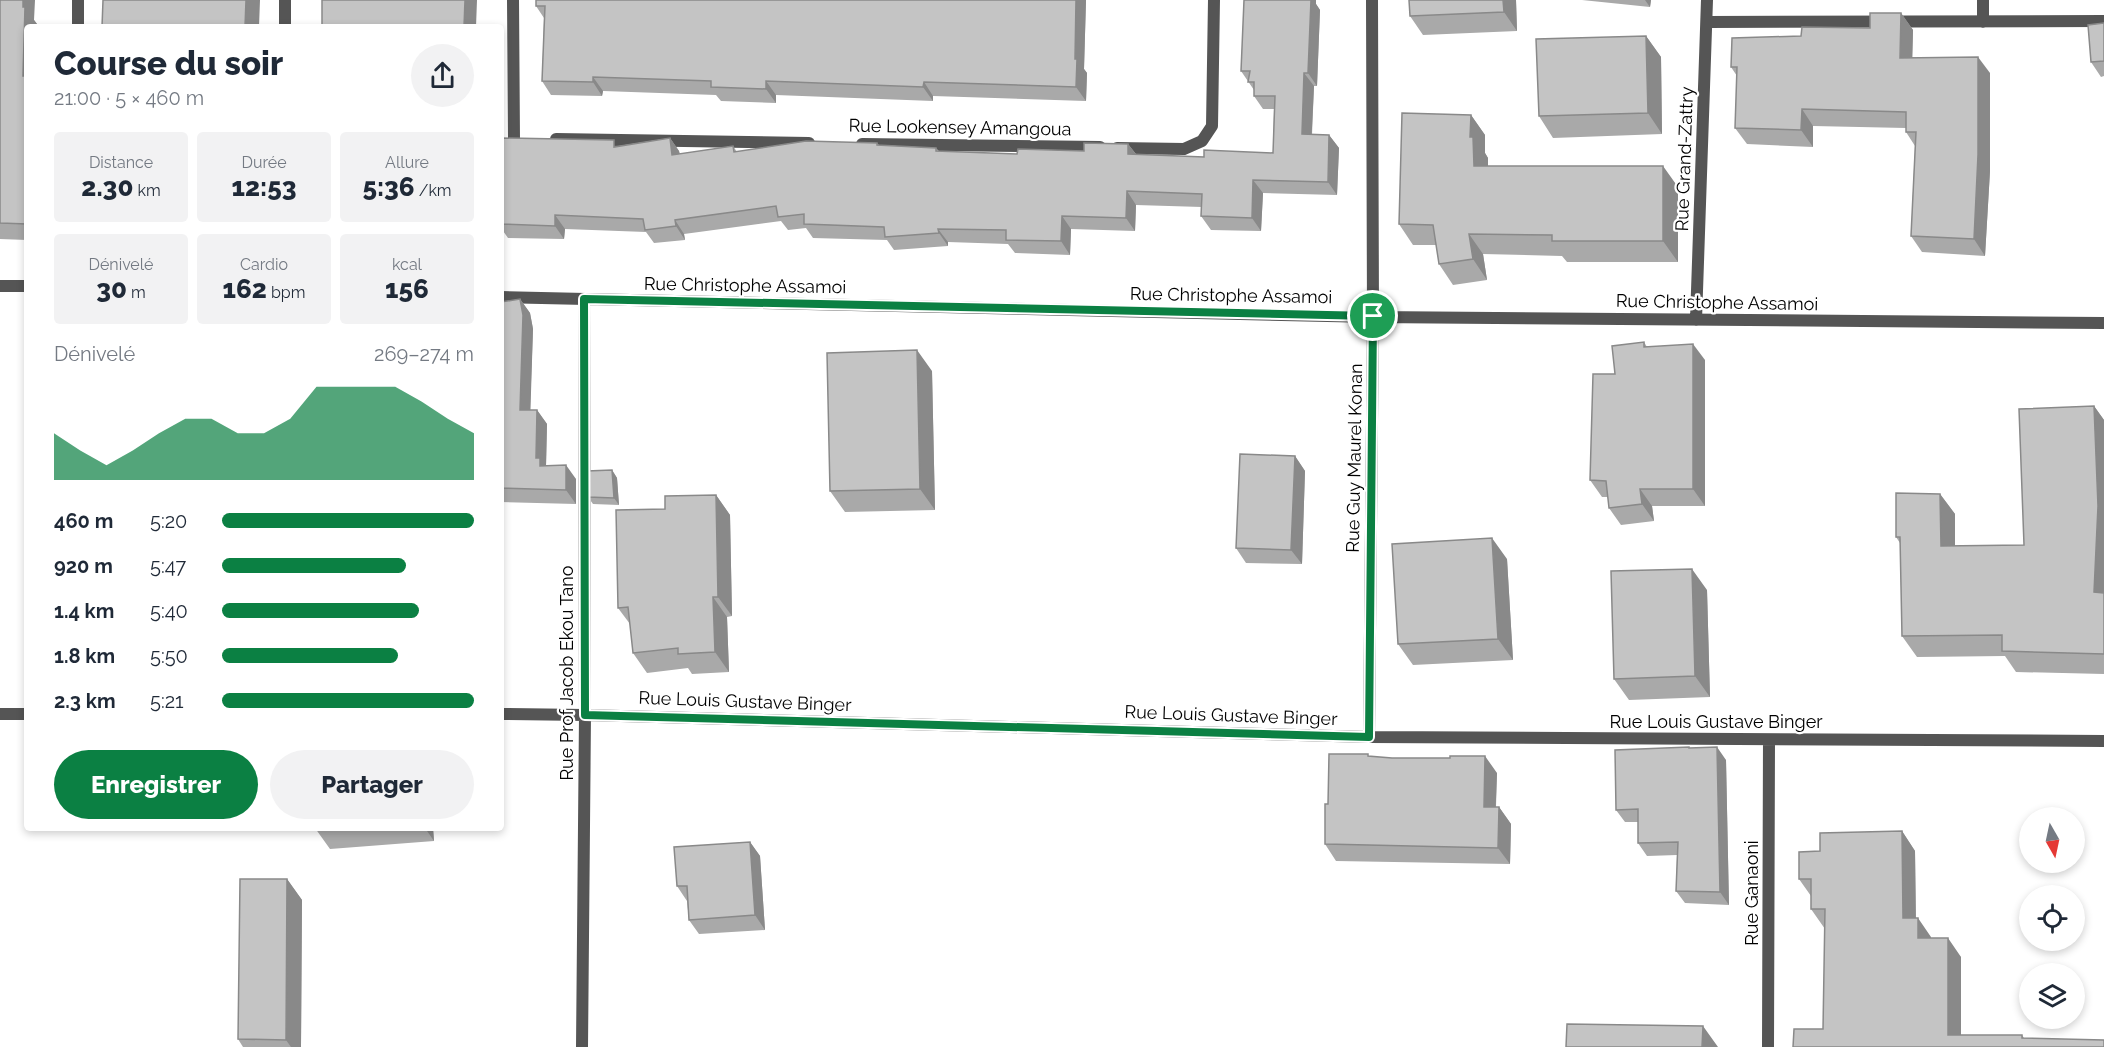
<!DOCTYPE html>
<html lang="fr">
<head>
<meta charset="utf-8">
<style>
	body { margin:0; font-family:Raleway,sans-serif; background:#f2f2f3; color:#1f2937; height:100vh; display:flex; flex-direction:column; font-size:22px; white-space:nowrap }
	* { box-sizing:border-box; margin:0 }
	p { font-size:20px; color:#747a83 }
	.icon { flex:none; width:33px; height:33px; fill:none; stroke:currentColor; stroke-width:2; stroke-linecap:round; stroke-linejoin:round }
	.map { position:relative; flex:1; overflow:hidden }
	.sheet { position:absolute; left:24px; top:24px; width:480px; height:807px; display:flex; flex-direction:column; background:#fff; border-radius:6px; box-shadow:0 3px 9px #0003 }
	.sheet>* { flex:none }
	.needle { width:39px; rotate:171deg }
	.buttons { position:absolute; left:2019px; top:807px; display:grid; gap:12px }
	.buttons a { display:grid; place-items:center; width:66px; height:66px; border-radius:50%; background:#fff; box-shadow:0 3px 9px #0003; font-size:30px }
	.pin { position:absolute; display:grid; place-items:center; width:51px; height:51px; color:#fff; margin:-26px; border:3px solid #fff; border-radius:50%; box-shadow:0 2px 6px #0007 }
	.round { display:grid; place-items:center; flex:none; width:63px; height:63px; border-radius:32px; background:#f2f2f3 }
	.overview { display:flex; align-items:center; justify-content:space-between; height:102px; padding:0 30px }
	h1 { font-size:33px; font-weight:800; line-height:45px }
	.figures { display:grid; grid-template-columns:repeat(3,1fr); gap:9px; height:102px; padding:6px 30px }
	.figures div { display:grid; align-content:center; border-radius:6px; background:#f2f2f3; text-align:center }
	.figures b { font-size:26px; font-weight:800 }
	.figures small { font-size:16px; font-weight:400 }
	.figures p { font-size:16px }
	.chart { height:168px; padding:12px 30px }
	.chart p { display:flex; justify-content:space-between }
	.chart svg { width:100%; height:108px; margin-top:6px; fill:#0b8043; opacity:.7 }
	.button { display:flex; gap:12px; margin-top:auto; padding:12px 30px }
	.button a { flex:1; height:69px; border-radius:36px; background:#0b8043; color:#fff; font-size:24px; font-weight:800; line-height:69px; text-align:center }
	.button a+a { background:#f2f2f3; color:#1f2937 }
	ul { padding:0 30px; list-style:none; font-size:20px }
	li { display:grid; grid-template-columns:96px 72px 1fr; align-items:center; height:45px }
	li i { height:15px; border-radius:8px; background:#0b8043 }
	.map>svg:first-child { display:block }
</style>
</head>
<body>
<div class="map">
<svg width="2104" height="1047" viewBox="0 0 2104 1047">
	<rect width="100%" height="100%" fill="#fff"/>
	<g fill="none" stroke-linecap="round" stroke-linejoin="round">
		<!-- street -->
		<path stroke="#555" stroke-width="12" d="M513,0L514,139
			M1707,22L2104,21
			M1983,22V0
			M78,27V0
			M285,27V0
			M556,139L809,143
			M862,144L1100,147
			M1117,148L1184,149L1202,141L1212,126L1214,0
			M0,286H27
			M501,297L1373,317L2104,323
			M1696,320L1707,0
			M0,714H27
			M501,714L585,715L1369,737L2104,741
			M1369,737L1373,317L1372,0
			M582,1047L585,715L584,299
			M1768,1047L1769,740"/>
	</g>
	<!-- wall -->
	<path fill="#a9a9a9" d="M0,0L34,20L37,24L27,27V240L0,239Z
		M536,0H1086L1084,69L1087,73L1086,101L933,96V101L776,95V103L721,101L716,95L603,91L602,96L551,95L542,81L544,18L536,6Z
		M1244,0H1316V4L1320,10L1317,86H1314L1312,135H1329L1339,148L1337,195L1263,193L1261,231L1211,230L1201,216L1202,207L1136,205L1135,231L1071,229L1070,255L1015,253L1008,244L948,242V246L894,250L887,240L813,238L806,228L788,230L781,221L684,234L685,240L654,243L646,232L565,229L564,239L508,238L501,228V150L618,146L670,138L679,151L680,154L733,146L737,152L877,143L879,145L936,148L939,151L1017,154L1084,151L1128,144L1136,154L1204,157L1273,153L1274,109H1263L1254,96V90L1241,71Z
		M1516,0L1517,31L1423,35L1410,16Z
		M1582,0H1651L1650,7Z
		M1901,13L1913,30L1912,57L1990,73V171L1985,256L1922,252L1911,236L1915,146L1906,132V128L1813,126V147L1747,144L1735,128L1737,76L1731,67L1801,36L1870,28Z
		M2104,23V76L2101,77L2091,62Z
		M1646,36L1661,57L1662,134L1553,138L1539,116Z
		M1471,115L1485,135V153L1488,158V166L1678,187V262H1567L1562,256L1483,254L1487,280L1453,285L1439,264L1436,245H1413L1399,224Z
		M520,299L530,313L533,329L530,410H537L547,424L546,466L576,479V504L501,502V302Z
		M1644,342L1647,347L1705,360V506H1652L1654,521L1621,525L1609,508L1608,497H1602L1590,480L1615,374Z
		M932,371L935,510L845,512L830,491Z
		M2094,406L2104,420V674L2016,672L2005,656L1917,657L1902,636L1900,543L1896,537L1940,494L1955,514V546L2024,545Z
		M1295,456L1305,471L1302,564L1246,563L1236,548Z
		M612,470L617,478L619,505L593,504L588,497Z
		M716,495L730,515L732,616L727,617L729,672L692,674L688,668L647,673L633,653L630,624L618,608L665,509Z
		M1507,559L1513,660L1413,665L1398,644Z
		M1707,590L1710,697L1629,700L1614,679Z
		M1690,748L1726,760L1729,905L1685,903L1676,891L1677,855L1647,856L1638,843V822H1625L1616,810Z
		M1370,756L1497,773L1496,807H1499L1511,824L1510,864L1336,861L1325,844L1328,804Z
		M315,828H433L434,841L330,849Z
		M1902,831L1915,851L1916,918L1931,938L1961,957V1035H2022L2024,1038L2104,1047L1823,1029L1825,929L1811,909V896L1799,879L1820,851Z
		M750,842L760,856L765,930L699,934L689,920L687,901L677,886Z
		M287,879L302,900L301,1047H243L238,1039Z"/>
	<!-- shaded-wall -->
	<path fill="#898989" d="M23,0H35L34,20L37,24V27H27V81L23,76Z
		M246,0H260L259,27H245Z
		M465,0H477L476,27H464Z
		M1076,0H1086L1084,69L1087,73L1086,101L1076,87L1075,59Z
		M1309,0H1316V4L1320,10L1317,86L1308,73Z
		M1503,0H1516L1517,31L1504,12Z
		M1645,0H1651L1650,7Z
		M1901,13L1913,30L1912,74L1900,58Z
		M1646,36L1661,57L1662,134L1648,113Z
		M1978,57L1990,73V171L1985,256L1974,239Z
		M1304,73L1314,86L1311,148L1302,134Z
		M593,77L603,91L602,96L593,82Z
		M766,81L776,95V103L766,89Z
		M924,82L933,96V101L923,87Z
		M1802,109L1813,126V147L1801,130Z
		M1471,115L1485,135V153L1488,158V187L1474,166L1470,137Z
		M1329,135L1339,148L1337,195L1328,182Z
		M670,138L679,151L682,169L672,155Z
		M1128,144L1138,157L1128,154Z
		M1663,166L1678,187V262L1663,241Z
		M1253,180L1263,193L1261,231L1252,218Z
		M1127,191L1136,205L1135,231L1126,218Z
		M555,215L565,229L564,239L555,226Z
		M1062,216L1071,229L1070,255L1061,241Z
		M675,220L684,234L685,240L676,226Z
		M938,229L948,242V246L939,233Z
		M1469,234L1483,254L1487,280L1473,259Z
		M520,299L530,313L533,329L530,424L520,410Z
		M1693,344L1705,360V506L1693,489Z
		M917,350L932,371L935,510L920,489Z
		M2094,406L2104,420V606L2094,592Z
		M537,410L547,424L546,466H540L536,458Z
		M1295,456L1305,471L1302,564L1291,550Z
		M566,465L576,479V504L566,490Z
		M612,470L617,478L619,505L614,498Z
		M1640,489L1652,506L1654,521L1642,504Z
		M1940,494L1955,514V567L1941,546Z
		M716,495L730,515L732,616L718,597Z
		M1492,538L1507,559L1513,660L1498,639Z
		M1692,569L1707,590L1710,697L1695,676Z
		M713,597L727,617L729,672L715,652Z
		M1717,747L1726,760L1729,905L1720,892Z
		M1485,756L1497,773L1495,824L1484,807Z
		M1499,807L1511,824L1510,864L1498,848Z
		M425,828H433L434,841Z
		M1902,831L1915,851L1916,937L1903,918Z
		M750,842L760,856L765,930L755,915Z
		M287,879L302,900L301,1047H291L286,1040Z
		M1918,918L1931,937V957L1918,938Z
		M1948,938L1961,957V1047L1948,1035Z
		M1703,1026L1718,1047H1702Z"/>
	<!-- building -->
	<path fill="#c4c4c4" stroke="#898989" stroke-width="1.5" d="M0,0H23V7H25L23,76H27V224L0,223Z
		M103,0H246L245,27H102Z
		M322,0H465L464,27H322Z
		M536,0H1076L1075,59H1077L1076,87L924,82L923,87L766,81V89L711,87V81L593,77V82L542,81L545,6H536Z
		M1244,0H1311L1308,73H1304L1302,134L1329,135L1328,182L1253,180L1252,218L1201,216L1202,194L1127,191L1126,218L1062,216L1061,241L1006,240V230L938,229L939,233L885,237L884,227L804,224V214L778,217L776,206L675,220L676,226L645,230L643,219L555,215V226L501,224V150L502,138L614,140V147L670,138L672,155L733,146L734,152L806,141L877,143V145L936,148V151L1017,154L1018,149L1084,151V143L1128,144V154L1204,157V150L1273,153L1275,96H1254V82H1248L1250,71H1241Z
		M1409,0H1503L1504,12L1410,16Z
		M1870,13H1901L1900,58L1978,57V155L1974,239L1911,236L1916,132H1906V112L1802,109L1801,130L1735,128L1737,67H1731L1732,38L1801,36L1802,27L1870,28Z
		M2104,23V61L2091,62L2088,25Z
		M1646,36L1648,113L1539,116L1536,39Z
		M1402,113L1471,115L1470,137H1473L1474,166H1663V241H1552V235L1469,234L1473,259L1439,264L1433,225L1399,224Z
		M520,299L523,315L520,410H537L536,458H540V466L566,465V490L501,488V302Z
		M1644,342V347L1693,344V489H1640L1642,504L1609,508L1606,481L1590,480L1593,374H1615L1612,346Z
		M917,350L920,489L830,491L827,353Z
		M2094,406L2098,506L2094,592L2104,593V654L2002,651V635L1902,636L1900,537H1896V493L1940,494L1941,546L2024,545L2019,409Z
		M1240,454L1295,456L1291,550L1236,548Z
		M612,470L614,498L588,497L587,471Z
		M716,495L718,597H713L715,652L678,654V648L633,653L628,607L618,608L616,510L665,509V496Z
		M1492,538L1498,639L1398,644L1392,544Z
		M1692,569L1695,676L1614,679L1611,571Z
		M1689,747V748L1717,747L1720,892L1676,891L1678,842L1638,843V809L1616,810L1615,750Z
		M1329,754H1368V756L1392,758H1450V756H1485L1484,807H1499L1498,848L1325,844V804H1328Z
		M1902,831L1903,918H1918V938H1948V1035H2022V1038L2104,1040V1047H1793L1794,1029H1823L1825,909H1811V879H1799V852L1820,851V833Z
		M750,842L755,915L689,920L687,886H677L674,847Z
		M240,879H287L286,1040L238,1039Z
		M1567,1024L1703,1026L1702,1047H1566Z"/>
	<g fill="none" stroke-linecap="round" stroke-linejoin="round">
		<defs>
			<path id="route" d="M584,299L1373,316L1369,737L585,715Z"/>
		</defs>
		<!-- route casing -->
		<use href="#route" stroke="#fff" stroke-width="12"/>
		<!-- route -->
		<use href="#route" stroke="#0b8043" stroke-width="8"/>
	</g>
	<g text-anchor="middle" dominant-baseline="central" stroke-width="4.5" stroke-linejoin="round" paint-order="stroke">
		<!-- street labels -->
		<g font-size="18" fill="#000" stroke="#fff">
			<text transform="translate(960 127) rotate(1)">Rue Lookensey Amangoua</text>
			<text transform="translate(1684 159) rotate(-88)">Rue Grand-Zattry</text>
			<text transform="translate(745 285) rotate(1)">Rue Christophe Assamoi</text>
			<text transform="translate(1231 295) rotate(1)">Rue Christophe Assamoi</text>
			<text transform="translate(1717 302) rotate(1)">Rue Christophe Assamoi</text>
			<text transform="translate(1354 458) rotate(-89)">Rue Guy Maurel Konan</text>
			<text transform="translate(566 673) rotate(-90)">Rue Prof Jacob Ekou Tano</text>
			<text transform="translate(745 701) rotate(2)">Rue Louis Gustave Binger</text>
			<text transform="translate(1231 715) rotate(2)">Rue Louis Gustave Binger</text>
			<text x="1716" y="721">Rue Louis Gustave Binger</text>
			<text transform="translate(1751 893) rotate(-90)">Rue Ganaoni</text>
		</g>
	</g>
</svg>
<div class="buttons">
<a><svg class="needle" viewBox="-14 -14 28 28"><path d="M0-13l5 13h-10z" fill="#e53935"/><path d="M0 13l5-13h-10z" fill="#747a83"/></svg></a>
<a><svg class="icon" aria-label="locate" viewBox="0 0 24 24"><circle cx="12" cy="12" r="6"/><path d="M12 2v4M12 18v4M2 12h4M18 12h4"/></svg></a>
<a><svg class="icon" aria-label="layers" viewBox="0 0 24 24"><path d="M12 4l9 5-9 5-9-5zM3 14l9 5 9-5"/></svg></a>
</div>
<div class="pin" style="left:1373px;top:316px;background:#1e9e55"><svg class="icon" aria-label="arrive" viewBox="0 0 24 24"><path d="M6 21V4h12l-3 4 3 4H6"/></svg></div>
<section class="sheet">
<div class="overview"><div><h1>Course du soir</h1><p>21:00 · 5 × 460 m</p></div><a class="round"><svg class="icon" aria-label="share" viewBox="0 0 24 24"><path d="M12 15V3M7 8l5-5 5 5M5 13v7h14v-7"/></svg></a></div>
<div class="figures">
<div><p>Distance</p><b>2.30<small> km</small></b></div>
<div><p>Durée</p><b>12:53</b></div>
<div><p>Allure</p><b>5:36<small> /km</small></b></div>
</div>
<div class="figures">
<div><p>Dénivelé</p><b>30<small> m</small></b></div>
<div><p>Cardio</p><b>162<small> bpm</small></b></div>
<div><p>kcal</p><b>156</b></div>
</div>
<div class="chart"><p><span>Dénivelé</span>269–274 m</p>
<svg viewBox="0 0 160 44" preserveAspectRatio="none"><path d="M0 44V25L10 32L20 38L30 32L40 25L50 19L60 19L70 25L80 25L90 19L100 6L110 6L120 6L130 6L140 12L150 19L160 25V44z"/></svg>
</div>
<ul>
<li><b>460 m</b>5:20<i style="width:100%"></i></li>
<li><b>920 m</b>5:47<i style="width:73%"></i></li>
<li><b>1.4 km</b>5:40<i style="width:78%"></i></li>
<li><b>1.8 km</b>5:50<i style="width:70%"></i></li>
<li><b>2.3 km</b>5:21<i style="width:100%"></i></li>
</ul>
<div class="button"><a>Enregistrer</a><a>Partager</a></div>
</section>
</div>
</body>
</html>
